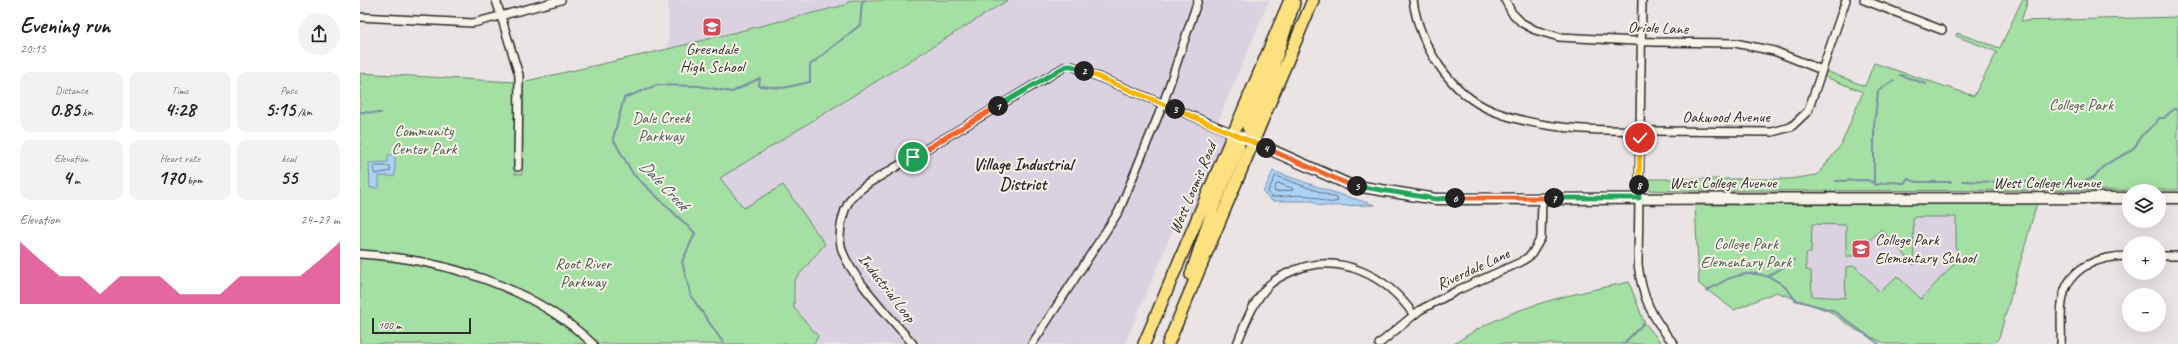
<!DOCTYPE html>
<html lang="en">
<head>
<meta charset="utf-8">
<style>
	body { margin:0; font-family:Caveat,sans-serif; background:#f2f2f2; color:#202124; height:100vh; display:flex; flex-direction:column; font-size:15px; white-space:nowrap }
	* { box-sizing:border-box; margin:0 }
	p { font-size:13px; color:#757577 }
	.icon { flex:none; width:22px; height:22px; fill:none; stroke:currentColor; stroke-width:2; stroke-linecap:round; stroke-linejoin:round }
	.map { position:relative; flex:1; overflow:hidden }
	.sheet { display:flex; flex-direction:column; background:#fff; width:360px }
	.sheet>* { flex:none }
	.tools { position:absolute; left:1762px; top:184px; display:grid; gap:8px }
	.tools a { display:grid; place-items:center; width:44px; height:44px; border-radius:50%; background:#fff; box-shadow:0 4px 16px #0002; font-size:20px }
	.scale { position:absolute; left:12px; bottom:10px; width:99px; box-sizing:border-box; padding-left:4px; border:2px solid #2b2b2b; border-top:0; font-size:11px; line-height:14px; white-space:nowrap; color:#2b2b2b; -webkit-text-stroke:3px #f7f3e8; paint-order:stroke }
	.pin { position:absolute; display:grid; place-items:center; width:34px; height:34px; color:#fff; margin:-17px; border:2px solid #fff; border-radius:50%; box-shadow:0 1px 4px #0007 }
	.km { position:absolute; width:20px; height:20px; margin:-10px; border-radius:50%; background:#222; color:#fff; font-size:11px; line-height:20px; text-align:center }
	.round { display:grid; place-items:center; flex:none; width:42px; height:42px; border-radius:21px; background:#f2f2f2 }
	.summary { display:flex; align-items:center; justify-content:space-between; height:68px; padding:0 20px }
	h1 { font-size:22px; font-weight:800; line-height:30px }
	.stats { display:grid; grid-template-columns:repeat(3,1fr); gap:6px; height:68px; padding:4px 20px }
	.stats div { display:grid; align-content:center; border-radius:10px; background:#f2f2f2; text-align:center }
	.stats b { font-size:20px; font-weight:800 }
	.stats small { font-size:11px; font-weight:400 }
	.stats p { font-size:11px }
	.chart { height:112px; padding:8px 20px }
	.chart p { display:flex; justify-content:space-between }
	.chart svg { width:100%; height:72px; margin-top:4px; fill:#db2777; opacity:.7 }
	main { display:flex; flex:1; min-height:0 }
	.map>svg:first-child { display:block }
</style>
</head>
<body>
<main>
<section class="sheet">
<div class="summary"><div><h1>Evening run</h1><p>20:15</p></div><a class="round"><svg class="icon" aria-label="share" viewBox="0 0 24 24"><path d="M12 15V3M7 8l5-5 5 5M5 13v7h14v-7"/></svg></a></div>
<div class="stats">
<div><p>Distance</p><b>0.85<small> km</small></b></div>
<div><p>Time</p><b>4:28</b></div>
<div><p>Pace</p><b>5:15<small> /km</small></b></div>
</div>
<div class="stats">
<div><p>Elevation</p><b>4<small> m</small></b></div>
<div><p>Heart rate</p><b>170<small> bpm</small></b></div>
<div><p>kcal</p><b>55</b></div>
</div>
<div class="chart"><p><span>Elevation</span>24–27 m</p>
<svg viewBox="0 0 160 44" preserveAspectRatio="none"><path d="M0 44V6L10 17L20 27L30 27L40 38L50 27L60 27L70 27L80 38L90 38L100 38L110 27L120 27L130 27L140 27L150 17L160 6V44z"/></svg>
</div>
</section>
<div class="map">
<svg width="1818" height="344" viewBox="0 0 1818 344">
	<rect width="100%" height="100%" fill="#eae4e5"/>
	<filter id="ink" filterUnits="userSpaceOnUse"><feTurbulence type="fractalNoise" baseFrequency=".025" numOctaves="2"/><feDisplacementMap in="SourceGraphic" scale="8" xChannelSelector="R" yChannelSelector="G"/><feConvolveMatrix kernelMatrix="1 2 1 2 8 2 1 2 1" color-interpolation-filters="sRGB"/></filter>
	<g filter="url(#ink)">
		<!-- built -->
		<path fill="#dad2e1" d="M308,0H490L485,5L308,49Z
			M648,0H909L856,126L873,133L837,218L821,211L765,344H454L458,336L434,308V281L384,208L360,178Z
			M1677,203L1639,338L1633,344H1526L1496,330L1469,311L1416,292L1374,310L1339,284L1335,205Z"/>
		<!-- green -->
		<path fill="#a4dfa4" stroke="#688568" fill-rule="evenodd" d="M490,0H648L360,178L384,208L423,185L465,244L434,281V308L458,336L454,344H0V73L155,82V174H162V82L308,49L485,5Z
			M1662,0H1668L1661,21L1818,17V190L1316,191L1288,190L1283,185V179H1429L1457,175L1481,145L1503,92L1463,76L1466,71L1505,86L1514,63L1614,96L1637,52L1596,36L1597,33L1640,48Z
			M1677,203L1639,338L1633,344H1526L1496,330L1469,311L1416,292L1374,310L1339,284L1335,205ZM1553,217H1596V262L1561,299L1537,276L1520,292L1495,266L1486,267L1485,298L1452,296L1451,271L1446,270V253H1451L1452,224L1486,225V256H1494L1521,229L1554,265Z
			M1269,282L1284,322L1302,344H1094C1146,307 1208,295 1269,282Z"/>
		<!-- water -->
		<path fill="#acd2f6" stroke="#788fa5" d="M28,155H35V176H19V188H10L9,163L28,162Z
			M913,171L978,194L1015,205L966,206L958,205L953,201H912L903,193Z"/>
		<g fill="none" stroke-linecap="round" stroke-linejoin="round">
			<!-- shore -->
			<path stroke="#5f6e7c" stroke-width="1" d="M15,166H29L31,171L15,174L13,168Z
				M916,176L977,198L978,201C967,205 962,199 954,197C941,193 925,197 912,197L908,192Z
				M918,183L932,188L933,190L915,192L914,190Z"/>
			<!-- stream -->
			<path stroke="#788fa5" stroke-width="2" d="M1540,75L1566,84
				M0,112L21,113
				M1476,181L1507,180L1514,183L1515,185L1531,182L1544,183L1548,179L1557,182H1591
				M1602,181C1629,182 1655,182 1682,182C1696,183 1715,185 1728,180C1738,177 1742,165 1752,161C1761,156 1777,150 1779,138L1796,123L1799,118H1804L1814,109L1818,110
				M1514,183V126L1518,91L1534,80
				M1409,276L1434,260
				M1346,291C1356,286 1366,278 1377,276C1400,269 1423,279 1435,300L1472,310L1519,344
				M364,344L331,296L322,262L335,233L273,174L253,139L264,98L297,85L339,86L372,92L400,78L399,86L423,88L450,82V65L500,25L502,2L505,0
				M1263,344L1283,324"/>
			<defs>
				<path id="street" d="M136,0L159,75L158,167
					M1053,0C1059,44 1090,94 1133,111C1184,131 1240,130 1294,131C1334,131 1373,132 1412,132L1431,127L1448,111L1486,0
					M1145,0L1152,13L1162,23L1175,30L1199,37L1294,42L1375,43L1414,51L1462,70
					M1282,0L1278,264C1282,298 1292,318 1314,344
					M1504,0L1582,30
					M0,17L113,23L201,0
					M0,254C82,259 172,286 233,344
					M1799,256H1818
					M553,344C535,323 486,272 481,246C478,231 483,205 495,194C499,190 504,187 509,183L706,66H712L873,133
					M672,344L759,211L803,104L838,0
					M877,344C885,324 893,301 909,285C916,278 925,274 935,270C980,252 1027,276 1053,314
					M1019,344L1060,310L1100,289L1161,262L1171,255L1181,238L1182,198
					M1701,344C1702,331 1700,316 1702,303C1706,267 1738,256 1769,256"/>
				<path id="secondary" d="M873,133L990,185L1076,199L1769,198
					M1799,198H1818"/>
				<path id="primary" d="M894,142L888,127L913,67L934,3
					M831,275L853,208L879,147L878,140L873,133
					M784,344L930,0
					M808,344L953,0"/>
			</defs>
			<!-- street casing -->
			<use href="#street" stroke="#2b2b2b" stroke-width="10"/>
			<!-- secondary casing -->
			<use href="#secondary" stroke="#2b2b2b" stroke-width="13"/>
			<!-- primary casing -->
			<use href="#primary" stroke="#2b2b2b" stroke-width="14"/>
			<!-- street -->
			<use href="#street" stroke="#f7f3e8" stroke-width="7"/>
			<!-- secondary -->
			<use href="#secondary" stroke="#f7f3e8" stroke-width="10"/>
			<!-- primary -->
			<use href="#primary" stroke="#fde080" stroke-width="11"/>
		</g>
	</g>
	<g fill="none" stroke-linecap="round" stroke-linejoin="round" filter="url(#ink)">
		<defs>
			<path id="split-1" d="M553,157L638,106"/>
			<path id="split-2" d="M638,106L706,66H712L724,71"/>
			<path id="split-3" d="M724,71L815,109"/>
			<path id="split-4" d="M815,109L906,148"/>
			<path id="split-5" d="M906,148L990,185L997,186"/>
			<path id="split-6" d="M997,186L1076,199L1095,198"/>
			<path id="split-7" d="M1095,198H1194"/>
			<path id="split-8" d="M1194,198H1279V185"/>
			<path id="split-9" d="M1279,185L1280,138"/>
		</defs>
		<!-- split-1 casing -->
		<use href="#split-1" stroke="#fff" stroke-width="8"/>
		<!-- split-2 casing -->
		<use href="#split-2" stroke="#fff" stroke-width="8"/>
		<!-- split-3 casing -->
		<use href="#split-3" stroke="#fff" stroke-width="8"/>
		<!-- split-4 casing -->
		<use href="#split-4" stroke="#fff" stroke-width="8"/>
		<!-- split-5 casing -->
		<use href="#split-5" stroke="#fff" stroke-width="8"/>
		<!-- split-6 casing -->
		<use href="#split-6" stroke="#fff" stroke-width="8"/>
		<!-- split-7 casing -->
		<use href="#split-7" stroke="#fff" stroke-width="8"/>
		<!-- split-8 casing -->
		<use href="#split-8" stroke="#fff" stroke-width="8"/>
		<!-- split-9 casing -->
		<use href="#split-9" stroke="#fff" stroke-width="8"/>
		<!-- split-1 -->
		<use href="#split-1" stroke="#f0652b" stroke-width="5"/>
		<!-- split-2 -->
		<use href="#split-2" stroke="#22a559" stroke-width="5"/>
		<!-- split-3 -->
		<use href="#split-3" stroke="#f5b400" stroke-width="5"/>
		<!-- split-4 -->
		<use href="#split-4" stroke="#f5b400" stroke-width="5"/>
		<!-- split-5 -->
		<use href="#split-5" stroke="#f0652b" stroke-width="5"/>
		<!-- split-6 -->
		<use href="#split-6" stroke="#22a559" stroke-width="5"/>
		<!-- split-7 -->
		<use href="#split-7" stroke="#f0652b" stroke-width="5"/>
		<!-- split-8 -->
		<use href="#split-8" stroke="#22a559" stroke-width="5"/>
		<!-- split-9 -->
		<use href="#split-9" stroke="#f5b400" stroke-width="5"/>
	</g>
	<!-- icons -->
	<defs>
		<symbol id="school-square" viewBox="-11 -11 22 22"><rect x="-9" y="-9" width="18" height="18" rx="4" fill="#d1495b" stroke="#f7f3e8"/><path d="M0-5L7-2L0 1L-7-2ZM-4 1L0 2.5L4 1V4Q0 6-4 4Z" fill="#fff"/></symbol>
	</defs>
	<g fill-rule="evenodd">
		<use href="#school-square" x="341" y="16" width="22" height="22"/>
		<use href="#school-square" x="1490" y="238" width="22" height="22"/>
	</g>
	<g text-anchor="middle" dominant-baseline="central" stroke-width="4" stroke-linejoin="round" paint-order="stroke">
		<!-- street labels -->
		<g font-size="16" fill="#2b2b2b" stroke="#f7f3e8">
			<text transform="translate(1298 28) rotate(2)">Oriole Lane</text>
			<text x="1366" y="117">Oakwood Avenue</text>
			<text x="1363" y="183">West College Avenue</text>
			<text x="1687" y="183">West College Avenue</text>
			<text transform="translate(833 188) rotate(-67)">West Loomis Road</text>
			<text transform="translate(1113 269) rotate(-25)">Riverdale Lane</text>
			<text transform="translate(527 288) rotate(52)">Industrial Loop</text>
		</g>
		<!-- poi labels -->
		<g font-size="16" fill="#2b2b2b" stroke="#f7f3e8">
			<text x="352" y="49">Greendale<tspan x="352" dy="18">High School</tspan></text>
			<text x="1515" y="240" text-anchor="start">College Park<tspan x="1515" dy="18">Elementary School</tspan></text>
		</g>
		<!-- park labels -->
		<g font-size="16" fill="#495849" stroke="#f7f3e8">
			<text x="1721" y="105">College Park</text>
			<text x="301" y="118">Dale Creek<tspan x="301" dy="18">Parkway</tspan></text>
			<text x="64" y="131">Community<tspan x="64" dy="18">Center Park</tspan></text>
			<text x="1386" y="244">College Park<tspan x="1386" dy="18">Elementary Park</tspan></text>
			<text x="223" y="264">Root River<tspan x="223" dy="18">Parkway</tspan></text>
		</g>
		<!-- neighbourhood labels -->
		<g font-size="17" font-weight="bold" fill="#2b2b2b" stroke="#f7f3e8">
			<text x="663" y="164">Village Industrial<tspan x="663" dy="20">District</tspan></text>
		</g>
		<!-- water labels -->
		<g font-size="17" font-style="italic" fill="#4b555e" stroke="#f7f3e8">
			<text transform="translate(304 185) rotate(46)">Dale Creek</text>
		</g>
	</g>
</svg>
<div class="tools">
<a><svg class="icon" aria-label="layers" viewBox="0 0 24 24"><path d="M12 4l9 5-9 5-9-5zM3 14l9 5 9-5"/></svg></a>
<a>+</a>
<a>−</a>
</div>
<div class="scale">100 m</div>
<div class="pin" style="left:553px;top:157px;background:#1e9e55"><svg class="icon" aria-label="arrive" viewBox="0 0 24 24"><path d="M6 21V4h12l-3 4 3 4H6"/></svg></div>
<div class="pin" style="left:1280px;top:138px;background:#d93025"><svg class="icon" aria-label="check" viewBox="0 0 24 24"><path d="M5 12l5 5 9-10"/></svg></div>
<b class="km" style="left:638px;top:106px">1</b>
<b class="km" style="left:724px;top:71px">2</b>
<b class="km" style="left:815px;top:109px">3</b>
<b class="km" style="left:906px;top:148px">4</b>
<b class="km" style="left:997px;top:186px">5</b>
<b class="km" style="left:1095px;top:198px">6</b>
<b class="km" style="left:1194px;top:198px">7</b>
<b class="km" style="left:1279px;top:185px">8</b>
</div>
</main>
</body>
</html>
